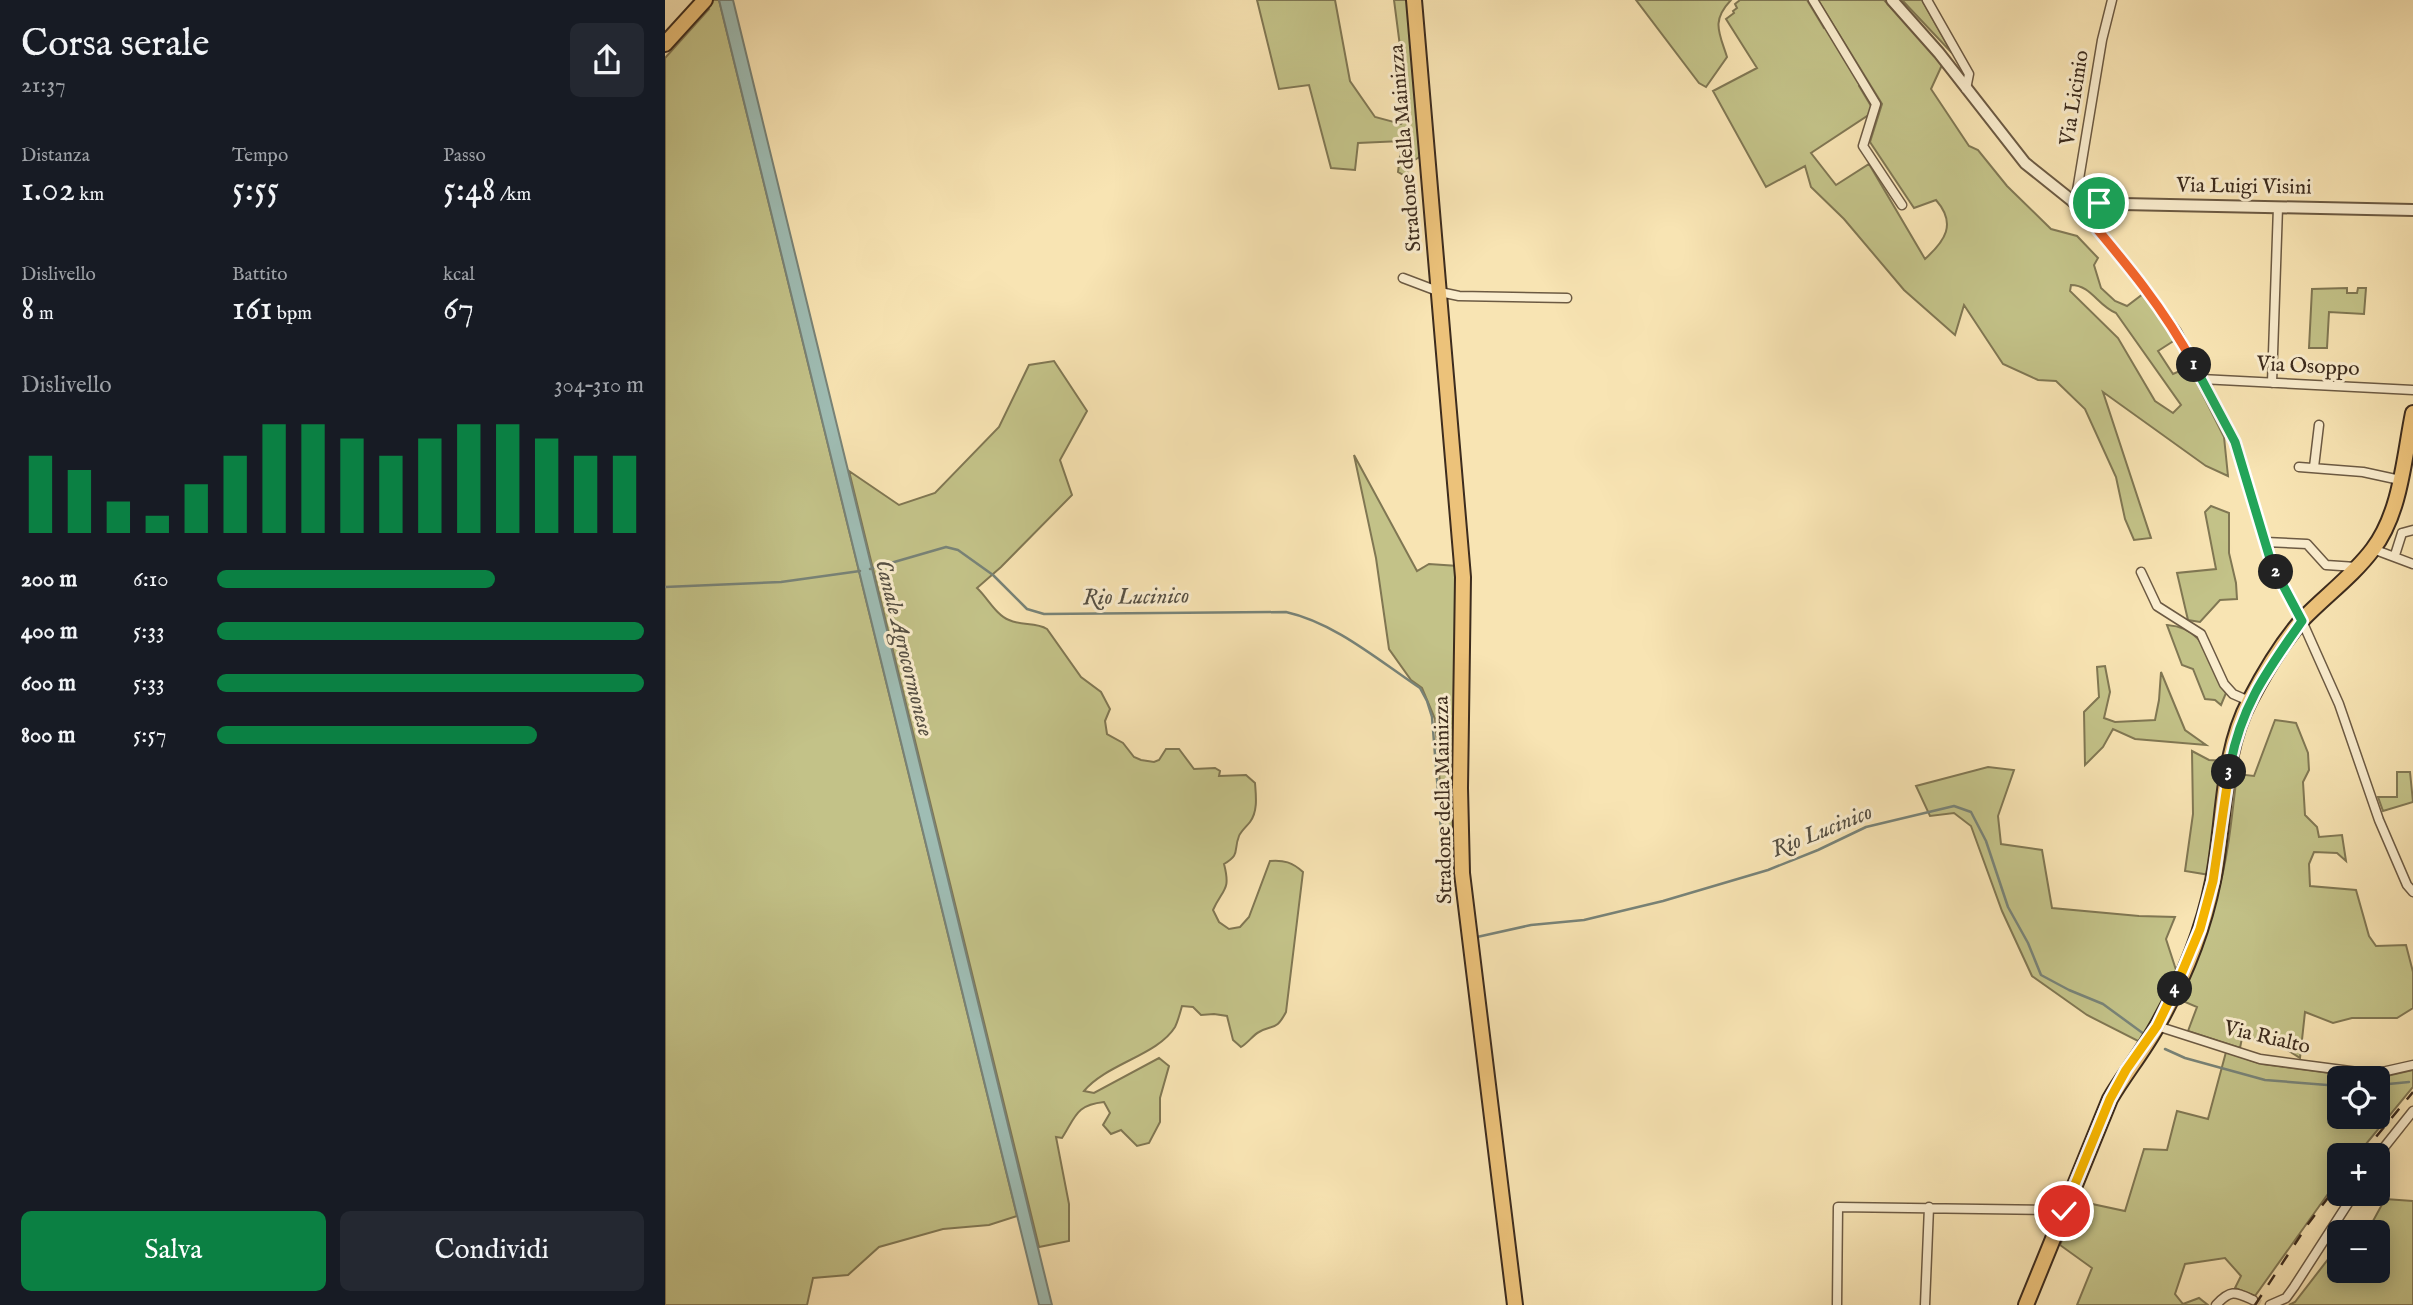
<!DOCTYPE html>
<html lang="it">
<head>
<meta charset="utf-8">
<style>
	body { margin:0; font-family:"IM FELL English",serif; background:#242831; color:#f1f3f6; height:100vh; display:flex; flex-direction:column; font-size:26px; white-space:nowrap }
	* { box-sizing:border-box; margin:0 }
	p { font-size:23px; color:#9ea1a6 }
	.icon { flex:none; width:38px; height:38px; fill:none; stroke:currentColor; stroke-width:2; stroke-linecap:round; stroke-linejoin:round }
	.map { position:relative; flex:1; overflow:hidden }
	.sheet { display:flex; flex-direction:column; background:#171b24; width:665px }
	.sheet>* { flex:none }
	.tools { position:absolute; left:1662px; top:1066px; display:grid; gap:14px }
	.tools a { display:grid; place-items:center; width:63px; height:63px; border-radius:10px; background:#171b24; box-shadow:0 4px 18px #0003; font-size:35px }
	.pin { position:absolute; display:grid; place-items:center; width:60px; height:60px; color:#fff; margin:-30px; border:4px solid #fff; border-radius:50%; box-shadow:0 2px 7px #0007 }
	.km { position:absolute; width:35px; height:35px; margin:-18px; border-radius:50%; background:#222; color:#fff; font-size:19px; line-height:35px; text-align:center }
	.round { display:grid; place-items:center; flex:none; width:74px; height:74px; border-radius:10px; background:#242831 }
	.summary { display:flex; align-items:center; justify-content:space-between; height:119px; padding:0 21px }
	h1 { font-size:38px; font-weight:600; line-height:52px }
	.figures { display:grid; grid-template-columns:repeat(3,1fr); gap:10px; height:119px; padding:7px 21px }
	.figures div { display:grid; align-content:center }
	.figures b { font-size:35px; font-weight:600 }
	.figures small { font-size:19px; font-weight:400 }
	.figures p { font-size:19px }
	.chart { height:196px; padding:14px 21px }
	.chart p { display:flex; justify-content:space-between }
	.chart svg { width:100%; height:126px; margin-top:7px; stroke:#0b8043; stroke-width:6 }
	.cta { display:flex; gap:14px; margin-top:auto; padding:14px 21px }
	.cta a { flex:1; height:80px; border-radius:10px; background:#0b8043; color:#fff; font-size:28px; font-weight:600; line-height:80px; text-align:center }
	.cta a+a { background:#242831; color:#f1f3f6 }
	ul { padding:0 21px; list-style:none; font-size:23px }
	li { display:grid; grid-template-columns:112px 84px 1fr; align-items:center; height:52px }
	li i { height:18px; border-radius:9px; background:#0b8043 }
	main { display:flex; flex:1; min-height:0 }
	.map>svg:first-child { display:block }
</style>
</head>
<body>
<main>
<section class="sheet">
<div class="summary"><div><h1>Corsa serale</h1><p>21:37</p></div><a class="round"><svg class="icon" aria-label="share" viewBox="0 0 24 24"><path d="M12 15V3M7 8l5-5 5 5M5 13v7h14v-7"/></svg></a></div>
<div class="figures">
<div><p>Distanza</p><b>1.02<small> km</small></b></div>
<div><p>Tempo</p><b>5:55</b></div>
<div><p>Passo</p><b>5:48<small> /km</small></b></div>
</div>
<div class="figures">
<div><p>Dislivello</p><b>8<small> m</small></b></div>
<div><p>Battito</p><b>161<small> bpm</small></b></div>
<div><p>kcal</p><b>67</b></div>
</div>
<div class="chart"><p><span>Dislivello</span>304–310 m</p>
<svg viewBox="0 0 160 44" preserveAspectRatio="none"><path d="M5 44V17M15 44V22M25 44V33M35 44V38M45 44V27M55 44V17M65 44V6M75 44V6M85 44V11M95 44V17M105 44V11M115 44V6M125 44V6M135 44V11M145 44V17M155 44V17"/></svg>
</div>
<ul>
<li><b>200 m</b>6:10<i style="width:65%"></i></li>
<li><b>400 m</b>5:33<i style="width:100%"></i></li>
<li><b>600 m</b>5:33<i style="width:100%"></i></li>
<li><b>800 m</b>5:57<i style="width:75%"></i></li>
</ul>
<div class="cta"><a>Salva</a><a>Condividi</a></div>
</section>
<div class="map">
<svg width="1748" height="1305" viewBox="0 0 1748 1305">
	<rect width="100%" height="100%" fill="#f8e4b3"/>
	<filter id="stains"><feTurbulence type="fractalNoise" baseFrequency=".00286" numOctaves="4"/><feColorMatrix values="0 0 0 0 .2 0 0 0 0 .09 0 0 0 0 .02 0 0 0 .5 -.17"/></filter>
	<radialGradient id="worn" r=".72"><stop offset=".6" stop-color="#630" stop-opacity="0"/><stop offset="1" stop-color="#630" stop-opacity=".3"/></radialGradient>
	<!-- green -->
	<path fill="#c3c288" stroke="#807753" stroke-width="2" fill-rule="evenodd" d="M34,0H54L352,1216L324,1225L278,1229L214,1247L183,1275L148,1278L142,1305H0V58L44,9Z
		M592,0H670L685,81L710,117L736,124L744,116L729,0H745L759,154L745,163L742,177L733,172L737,141L693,143L690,170L666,168L644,85L614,89Z
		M971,0H1066C1046,21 1054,32 1062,57L1041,87L1034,83Z
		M1075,0H1142L1159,28L1162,27L1197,83L1194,86L1206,106L1208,112L1146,153L1171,185L1204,164L1260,259C1280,241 1292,224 1271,200L1249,208L1205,142L1217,104L1153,0H1219L1263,46L1277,65L1266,89L1304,146L1313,150L1342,186L1386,229L1412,236L1433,258L1429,265L1436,288L1450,301L1462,306L1478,294L1510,340L1493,351L1508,374L1524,367L1559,437L1563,476L1541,466L1438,392L1486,538L1469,540L1460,519L1451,477L1420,409L1391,381L1373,380L1338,364L1299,305L1290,335L1239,290L1179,219L1146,187L1140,166L1101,187L1048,91L1092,68L1061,19L1069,13L1068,11L1072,8L1070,4ZM1406,285C1426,285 1433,306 1451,313L1516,405L1508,413L1490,401L1453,338L1405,291Z
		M1237,0H1257L1287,53Z
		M1682,288V293H1692L1693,288H1701L1699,314L1664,312L1662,348H1644L1647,289Z
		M389,361L422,411L395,460L407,495L336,567L312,588C322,597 331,615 344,620C356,626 371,622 382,629L416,677L436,692L445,709L440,721L442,734L458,743L469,757L476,760L489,762L494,760L501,749H514L529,769L550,768L555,771L554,776L581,775L590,783C591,796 593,811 585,822C582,826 576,831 574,836C568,851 576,854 559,864C566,891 558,888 548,910L554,922L564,929L575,927L584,917L605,861C619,860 627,862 638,872L621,1012C611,1031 609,1024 594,1032C588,1035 583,1043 576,1047L568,1040L562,1016L549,1014L536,1015L528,1007L517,1006C515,1013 513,1021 510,1027C493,1055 441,1064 419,1091L429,1093L494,1058L504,1066L495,1098V1122L484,1143L472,1146L456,1130L446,1134L438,1125L445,1113L439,1102C411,1105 411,1116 397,1138L391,1137L404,1204V1241L374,1247L184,471L234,505L270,493L334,427L364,365Z
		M689,455L752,571L764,564L793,566L791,836L778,824L770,719L757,688L746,680L724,649L711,558Z
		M1546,506L1564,513V553L1571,583L1572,599L1555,600L1535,622L1523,620L1512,573L1551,569L1540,512Z
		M1502,625C1544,628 1542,664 1561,693L1556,705L1550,700L1540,699L1528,669L1517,665Z
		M1440,666L1445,692L1439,718L1450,722L1490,720L1494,700L1496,672L1520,730L1541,745L1470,739L1448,729L1438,747L1420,765L1419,712L1434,697L1432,667Z
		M1610,720L1631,723L1643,753L1644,770L1638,782L1640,815L1652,827L1654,837L1677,835L1681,861L1672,853L1649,852L1644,864L1645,886L1691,890L1704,936L1711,946L1741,945L1748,972V1008L1732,1018H1687L1668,1023L1640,1012L1635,1058L1610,1042L1577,1038L1575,1048L1523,1031L1532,1007L1513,999C1528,964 1544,929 1553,892C1564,854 1567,813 1572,774L1589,776Z
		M1527,751L1544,760L1560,761L1545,875L1520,871L1528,814Z
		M1323,767L1349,770L1333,816L1336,844L1377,850L1387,908L1474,916L1510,917L1501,939L1512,973L1489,1023L1475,1042L1422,1015L1367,976L1337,911L1306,826L1289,813L1265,816L1251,786Z
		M1732,772H1745L1748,802L1718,811L1713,797H1732Z
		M1561,1052L1597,1064L1680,1075V1078H1675V1116H1713V1078L1748,1070V1087L1692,1155H1675V1177L1590,1296L1570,1288L1576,1276L1560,1258L1520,1264L1510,1294L1518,1304L1534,1298L1543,1305H1412L1427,1268L1395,1245L1413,1201L1460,1211L1479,1149L1502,1150L1512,1111L1543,1119Z
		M1720,1199L1748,1201V1305H1624L1630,1302L1664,1258H1675V1270H1713V1232H1702Z"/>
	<!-- water -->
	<path fill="#9fbdb4" stroke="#788378" stroke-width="2" d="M54,0H68L387,1305H374Z"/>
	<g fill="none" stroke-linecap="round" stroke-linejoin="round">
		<!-- stream -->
		<path stroke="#788378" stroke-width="2.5" d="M205,569L281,547L293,550L328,575L362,609L379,614L621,612C670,623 713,660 755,688L762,701L767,717L780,880
			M0,587L116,582L195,571
			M812,937L866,925L919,920L998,901L1103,870L1153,850L1201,827L1289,806L1306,812L1321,841L1343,907L1363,943L1376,975L1404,990L1438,1004L1479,1034
			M1500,1049L1520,1058L1600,1080L1675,1086
			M1713,1085L1744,1082"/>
		<!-- minor-tunnel -->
		<path stroke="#d3bf95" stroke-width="8" stroke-dasharray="8 4" stroke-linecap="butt" d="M1588,1300L1598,1305"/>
		<defs>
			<path id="minor" d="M1148,0L1211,104L1198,146L1237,205
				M1262,0L1304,74L1301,89
				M1447,0L1437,40L1410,203L1476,282L1512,332L1569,441L1606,562L1637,621L1674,704L1714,820L1742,885L1748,892
				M738,278L775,292L794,296L902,298
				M1536,379L1748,390
				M1607,383L1613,207
				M1634,467L1698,472L1735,480
				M1649,467L1654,425
				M1737,533L1748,530
				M1601,542L1642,544L1661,565L1691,567
				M1708,549L1748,564
				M1730,555L1737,533
				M1476,572L1492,606L1536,634L1559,684L1568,694L1584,701
				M1492,1026L1595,1059L1708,1074L1748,1065
				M1713,1155L1748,1111
				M1172,1305L1173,1207L1390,1210
				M1260,1305L1264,1207
				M1551,1305C1566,1289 1570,1292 1588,1300
				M1605,1305L1621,1298L1629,1287L1689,1194"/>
			<path id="tertiary" d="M1227,0L1274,53L1360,163L1410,203L1748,210"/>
			<path id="primary" d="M749,0L798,577L795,788L797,873L850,1305
				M0,44L40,0
				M1361,1305L1445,1099C1459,1075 1477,1053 1491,1028C1516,984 1538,931 1548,881C1560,822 1556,754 1585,700C1599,673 1617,643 1637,620C1660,596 1688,576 1708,549C1736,512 1739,457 1748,413"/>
		</defs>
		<!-- minor casing -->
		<use href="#minor" stroke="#6c5a43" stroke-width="11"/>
		<!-- tertiary casing -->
		<use href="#tertiary" stroke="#6c5a43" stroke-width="14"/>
		<!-- primary casing -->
		<use href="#primary" stroke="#3d2c1e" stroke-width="18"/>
		<!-- minor -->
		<use href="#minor" stroke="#faedce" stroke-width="8"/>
		<!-- tertiary -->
		<use href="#tertiary" stroke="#faedce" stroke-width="10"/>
		<!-- primary -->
		<use href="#primary" stroke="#ecc27a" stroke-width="14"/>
		<!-- rail -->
		<path stroke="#3d2c1e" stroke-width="2.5" stroke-dasharray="12 12" stroke-linecap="butt" d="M1696,1155L1748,1092
			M1590,1305L1643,1224L1675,1182"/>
	</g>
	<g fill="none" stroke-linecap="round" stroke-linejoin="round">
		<defs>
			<path id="split-1" d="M1434,203H1410C1453,254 1497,304 1529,365"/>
			<path id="split-2" d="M1529,365L1570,442L1606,562L1611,572"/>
			<path id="split-3" d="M1564,772C1574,709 1601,672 1637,621L1611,572"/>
			<path id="split-4" d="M1510,989L1535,929L1548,881L1564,772"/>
			<path id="split-5" d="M1399,1211L1445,1099L1461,1070L1492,1026L1510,989"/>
		</defs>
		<!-- split-1 casing -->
		<use href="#split-1" stroke="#fff" stroke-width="14"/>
		<!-- split-2 casing -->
		<use href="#split-2" stroke="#fff" stroke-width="14"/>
		<!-- split-3 casing -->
		<use href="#split-3" stroke="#fff" stroke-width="14"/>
		<!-- split-4 casing -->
		<use href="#split-4" stroke="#fff" stroke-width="14"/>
		<!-- split-5 casing -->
		<use href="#split-5" stroke="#fff" stroke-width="14"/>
		<!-- split-1 -->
		<use href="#split-1" stroke="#f0652b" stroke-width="9"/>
		<!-- split-2 -->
		<use href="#split-2" stroke="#22a559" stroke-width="9"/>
		<!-- split-3 -->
		<use href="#split-3" stroke="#22a559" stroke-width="9"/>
		<!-- split-4 -->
		<use href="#split-4" stroke="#f5b400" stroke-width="9"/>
		<!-- split-5 -->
		<use href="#split-5" stroke="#f5b400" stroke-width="9"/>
	</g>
	<g text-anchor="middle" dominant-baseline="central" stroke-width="6" stroke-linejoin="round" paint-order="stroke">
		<!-- street labels -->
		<g font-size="21" fill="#3d2c1e" stroke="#faedce">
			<text transform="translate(1410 98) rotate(-81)">Via Licinio</text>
			<text transform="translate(741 148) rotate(-95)">Stradone della Mainizza</text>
			<text transform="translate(1579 187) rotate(1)">Via Luigi Visini</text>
			<text transform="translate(1643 367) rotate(3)">Via Osoppo</text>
			<text transform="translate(779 800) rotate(-91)">Stradone della Mainizza</text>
			<text transform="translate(1602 1038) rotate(13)">Via Rialto</text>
		</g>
		<!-- water labels -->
		<g font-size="23" font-style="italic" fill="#565044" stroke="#faedce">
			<text transform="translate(471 597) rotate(-1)">Rio Lucinico</text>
			<text transform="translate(239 648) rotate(76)">Canale Agrocormonese</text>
			<text transform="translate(1157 831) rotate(-22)">Rio Lucinico</text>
		</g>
	</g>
	<rect width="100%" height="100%" filter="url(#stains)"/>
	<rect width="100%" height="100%" fill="url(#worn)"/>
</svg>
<div class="tools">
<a><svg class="icon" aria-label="locate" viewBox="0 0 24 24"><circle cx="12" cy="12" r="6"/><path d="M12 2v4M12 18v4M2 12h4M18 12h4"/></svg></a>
<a>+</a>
<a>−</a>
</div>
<div class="pin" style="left:1434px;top:203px;background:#1e9e55"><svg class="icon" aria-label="arrive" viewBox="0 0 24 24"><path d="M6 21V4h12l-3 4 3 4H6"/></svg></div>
<div class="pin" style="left:1399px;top:1211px;background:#d93025"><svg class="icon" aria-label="check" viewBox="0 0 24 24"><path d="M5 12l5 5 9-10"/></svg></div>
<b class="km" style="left:1529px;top:365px">1</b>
<b class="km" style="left:1611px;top:572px">2</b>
<b class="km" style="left:1564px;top:772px">3</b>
<b class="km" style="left:1510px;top:989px">4</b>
</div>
</main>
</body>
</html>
